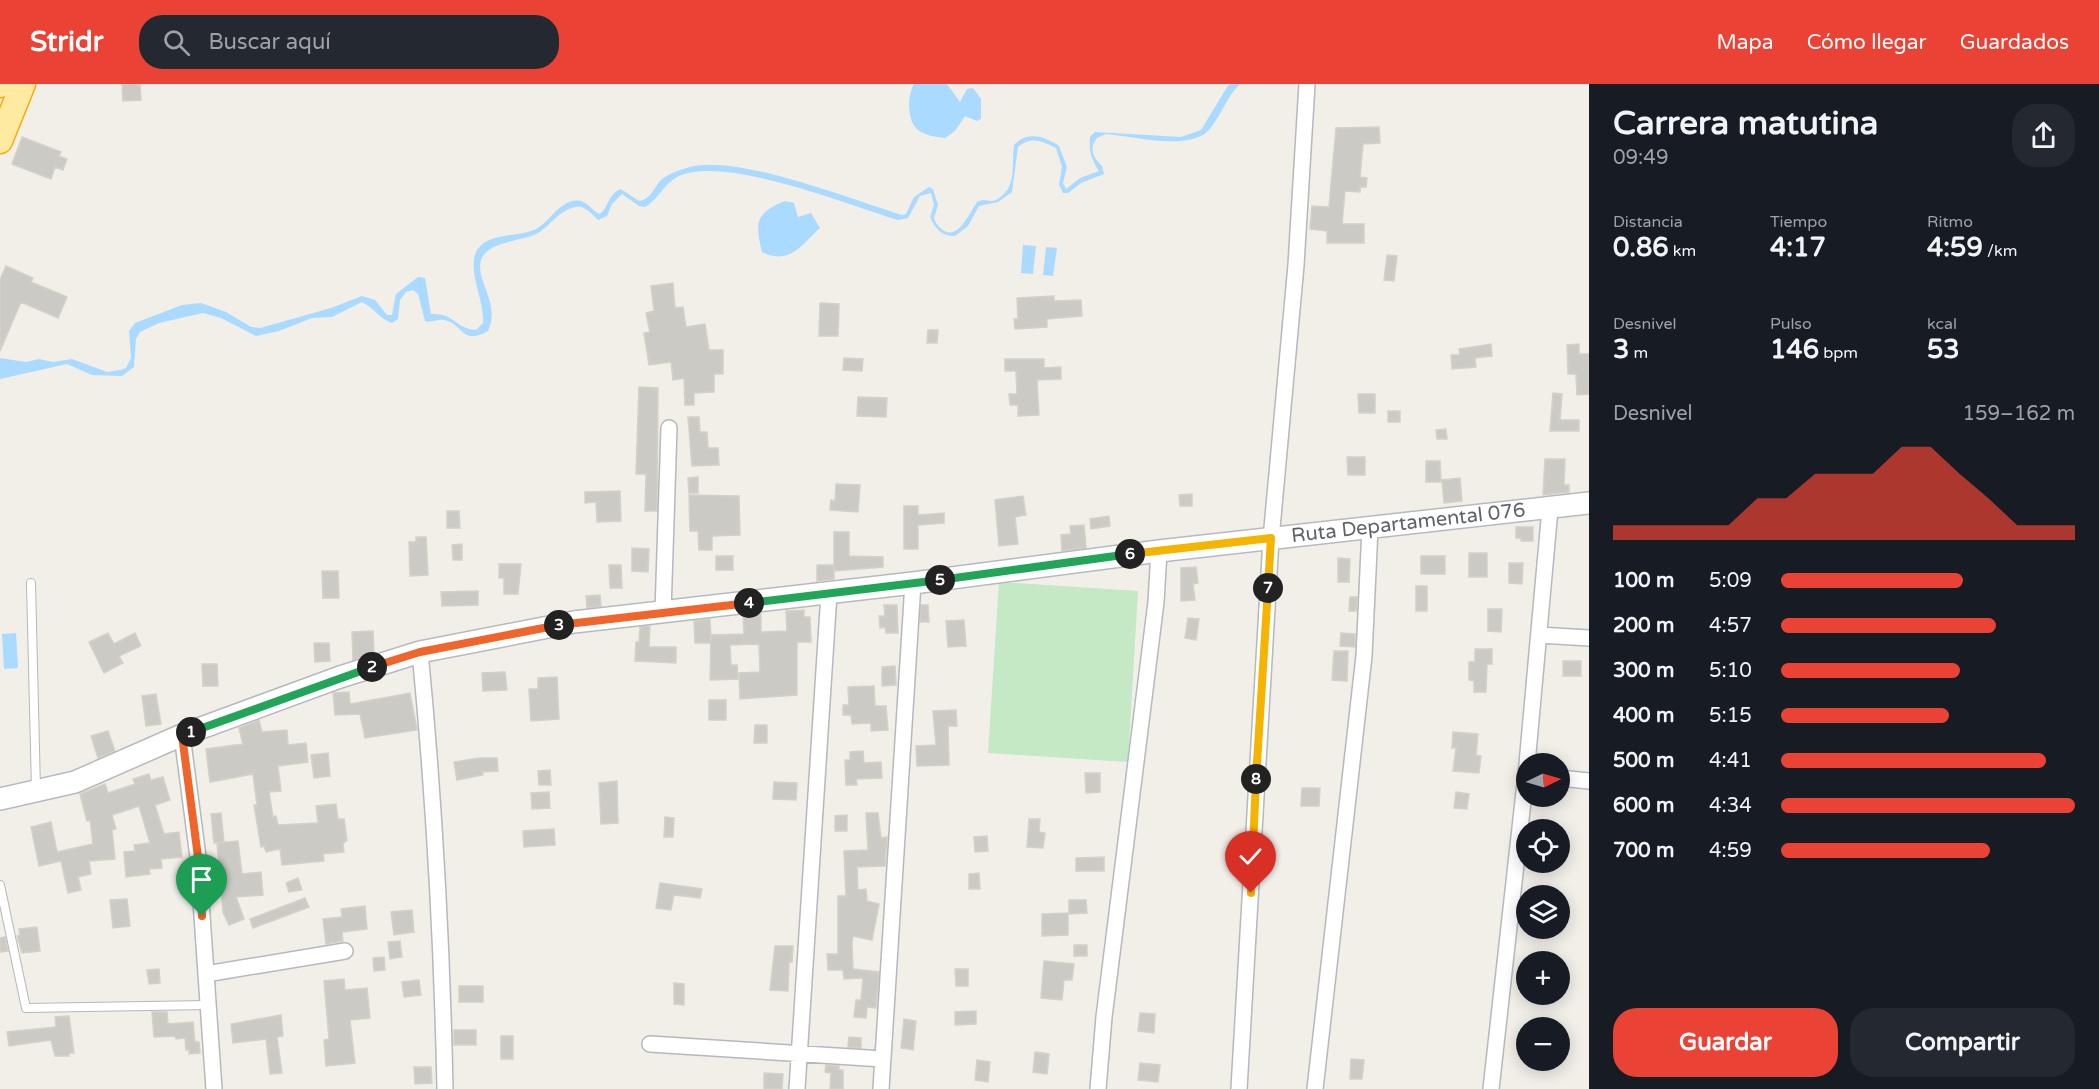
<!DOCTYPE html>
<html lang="es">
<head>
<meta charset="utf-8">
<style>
	body { margin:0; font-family:"Varela Round",sans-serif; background:#242831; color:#f1f3f6; height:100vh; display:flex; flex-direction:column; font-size:22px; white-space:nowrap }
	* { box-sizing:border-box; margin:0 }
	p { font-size:20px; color:#9ea1a6 }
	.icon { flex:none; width:33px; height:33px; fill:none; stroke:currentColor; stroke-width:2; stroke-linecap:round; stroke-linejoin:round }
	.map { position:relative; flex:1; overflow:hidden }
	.details { display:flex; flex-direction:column; background:#171b24; width:510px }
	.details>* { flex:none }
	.needle { width:39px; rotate:85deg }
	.tools { position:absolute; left:1516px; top:669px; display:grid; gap:12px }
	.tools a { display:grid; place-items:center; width:54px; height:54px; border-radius:50%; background:#171b24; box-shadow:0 3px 15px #0003; font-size:30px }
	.pin { position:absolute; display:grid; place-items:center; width:51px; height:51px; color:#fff; margin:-62px -26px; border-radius:50% 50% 50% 0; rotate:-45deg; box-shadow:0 0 6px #0007 }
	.pin .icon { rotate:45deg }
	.km { position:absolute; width:30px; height:30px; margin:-15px; border-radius:50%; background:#222; color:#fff; font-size:16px; line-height:30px; text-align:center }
	.round { display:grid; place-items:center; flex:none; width:63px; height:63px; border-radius:24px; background:#242831 }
	.head { display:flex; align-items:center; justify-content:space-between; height:102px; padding:0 24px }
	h1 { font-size:33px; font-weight:700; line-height:45px }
	.metrics { display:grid; grid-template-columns:repeat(3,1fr); gap:9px; height:102px; padding:6px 24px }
	.metrics div { display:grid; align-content:center }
	.metrics b { font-size:26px; font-weight:700 }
	.metrics small { font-size:16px; font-weight:400 }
	.metrics p { font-size:16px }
	.chart { height:168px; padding:12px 24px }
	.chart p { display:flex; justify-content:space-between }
	.chart svg { width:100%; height:108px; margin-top:6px; fill:#ea4335; opacity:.7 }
	.cta { display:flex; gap:12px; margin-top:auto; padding:12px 24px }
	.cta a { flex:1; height:69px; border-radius:24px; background:#ea4335; color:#fff; font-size:24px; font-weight:700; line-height:69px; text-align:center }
	.cta a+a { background:#242831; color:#f1f3f6 }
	ul { padding:0 24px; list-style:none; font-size:20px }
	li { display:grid; grid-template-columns:96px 72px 1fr; align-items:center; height:45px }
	li i { height:15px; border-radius:8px; background:#ea4335 }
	header { display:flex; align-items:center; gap:36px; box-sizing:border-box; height:84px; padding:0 30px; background:#ea4335; color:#fff }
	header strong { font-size:28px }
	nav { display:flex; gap:33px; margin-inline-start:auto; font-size:21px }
	.search { width:420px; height:54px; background:#242831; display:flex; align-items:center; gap:15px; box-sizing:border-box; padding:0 21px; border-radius:24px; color:#9ea1a6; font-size:22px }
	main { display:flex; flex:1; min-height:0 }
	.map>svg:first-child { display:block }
</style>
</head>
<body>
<header>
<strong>Stridr</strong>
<div class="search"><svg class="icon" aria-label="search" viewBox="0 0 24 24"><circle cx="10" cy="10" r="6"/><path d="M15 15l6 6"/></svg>Buscar aquí</div>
<nav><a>Mapa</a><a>Cómo llegar</a><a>Guardados</a></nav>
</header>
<main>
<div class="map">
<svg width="1589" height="1005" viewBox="0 0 1589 1005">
	<rect width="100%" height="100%" fill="#f1efe8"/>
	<!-- green -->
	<path fill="#c5e8c5" d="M999,498L1138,507L1128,678L988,669Z"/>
	<!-- water -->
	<path fill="#aadaff" d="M914,0H947L960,18L967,5L973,4L981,15V35L977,37L965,32L955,47L945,54C938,53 928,52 921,48C906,40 907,12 914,0Z
		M1229,0H1240C1226,13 1221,33 1208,47C1187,67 1132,52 1106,50L1097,54C1088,65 1094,74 1102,82L1104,90L1081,99L1068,109H1063L1059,101L1062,83L1056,64C1041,57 1032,52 1018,63L1012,108L998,118L979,122L968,142L955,152C942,152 935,145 930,133L934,121L931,109L920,112L908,134L898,136C848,121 725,71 679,92C663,100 659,115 645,123L639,122L622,110L612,120L607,132L598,136C592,130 584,120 575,123C558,127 551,141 538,149C525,157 487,157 481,176C475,198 501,218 488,247C461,262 464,240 444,236C438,235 432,239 425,237L418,210L413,206L406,208L400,216L398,235L392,239C380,235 374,224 362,218L332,233L312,234L279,247L256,252L221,234L203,229L159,239L140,248L136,255L134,283L122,292L92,291L67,280L0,295V274L26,278L39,275L53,278L72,275L107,288L120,286L126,284L131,274L129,247L135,239L182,221L201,219L226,228L251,243L260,244L331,224L362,212L375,216L387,231H392L396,210L418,193L425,194L431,230C455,229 454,244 476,246L483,239C485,218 469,192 475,171C483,147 519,154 536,145C549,138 556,122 572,117C586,114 589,124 599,130C609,125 607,110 621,105L639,117C652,115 653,104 661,96C668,90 681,85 690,83C738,70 852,116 902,131L906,130L914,113L929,103L933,105L938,121L934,134L936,139C955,164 967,133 977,118C984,114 989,119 996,116C1018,104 1011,82 1014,61C1027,47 1044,52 1059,62L1067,83L1063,99L1066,105L1080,94L1099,87C1091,74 1089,69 1090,53L1095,48L1181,53L1201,46Z
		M785,117L794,119L798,133L811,129L820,144C802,160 790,182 762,168C755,139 755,129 785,117Z
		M1023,161L1036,162L1033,190L1021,189Z
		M1046,163L1057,164L1053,192L1043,191Z
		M16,549L18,584L4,585L2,550Z"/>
	<!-- building -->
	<path fill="#cccac5" stroke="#d6d1c6" stroke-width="1.5" d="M122,0H140L141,16L123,17Z
		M1379,43L1380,59L1363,60L1360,93L1367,94L1366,103H1360V108L1345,107L1342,140H1364V159H1327V147L1310,145L1312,122L1329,123L1336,44Z
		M22,53L61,68L59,72L67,75L63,86L55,83L51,95L12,80Z
		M1387,171L1397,172L1394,197L1384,196Z
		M6,182L33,194L31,198L67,213L58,234L21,218L0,267V196Z
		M673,199L675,224L683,223L686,243L705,240L709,266H723V290H714V308L694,309V321H685L684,294L673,296L671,278L649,281L644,249L650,248L646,229L654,227L651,202Z
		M1054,212V217L1081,216L1082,232L1047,235V243L1015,245L1014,235H1018L1017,214Z
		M820,219L839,220L838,252H819Z
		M928,246H938L937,259H927Z
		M1491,260L1492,272L1475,274L1476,283L1452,285L1451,271H1460L1459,265Z
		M1579,260V270H1589V310L1577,311L1576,290H1568L1567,261Z
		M844,274L863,275L862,287L843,286Z
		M1005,275H1044V284L1061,283V295L1037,296L1039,331L1018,332V321H1010L1009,310H1017L1016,287H1005Z
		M639,303L658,304L657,427H645L646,390H636Z
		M1553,309L1562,310L1560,336H1579V347H1550Z
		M1358,310H1375V329H1359Z
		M858,313L887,314L886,333L857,332Z
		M1388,327H1400V338H1388Z
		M688,333H699L700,348H707L708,364H718L719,381L692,382Z
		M1446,345L1447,355H1437L1436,346Z
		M1347,373H1365V391H1348Z
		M1545,375H1565L1564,401H1569V408L1543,411Z
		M1426,377H1440L1441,398H1426Z
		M698,393V409H689L688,394Z
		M1460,394L1462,417L1444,419L1442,396Z
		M836,400L860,401L858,428L830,426L831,416L835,417Z
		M620,407L621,437L597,438L596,418L585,419V408Z
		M1192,410V422H1180L1179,411Z
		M689,411L739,412L740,451L712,452V466H699L698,447H690Z
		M1023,412L1026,431L1015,433L1018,460L999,462L995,416Z
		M904,422H918V431L944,429V439L918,441V465H904Z
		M447,427H459L460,444H447Z
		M1109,432L1110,442L1091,445L1090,435Z
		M1084,441L1086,464L1062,467L1061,451L1071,450L1070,442Z
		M1516,443H1533V457H1521V454H1516Z
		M834,448H849V472L883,473V483L834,487V482V495L817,497V481H834Z
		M416,453H426L428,491L410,492L409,458H416Z
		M462,460V476H453L452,461Z
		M632,464L649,465L648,488L632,487Z
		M1469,469H1487V493H1469Z
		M716,472H733V486H716Z
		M1421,472H1445V490H1421Z
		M1338,474L1350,475L1349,498H1338Z
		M1509,479H1523L1522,500L1509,499Z
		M499,480H521L518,510H504V494H499Z
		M609,481H621L622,504H610Z
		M1196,483L1198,499L1193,500L1195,516L1181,517V484Z
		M322,487H338L339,514H323Z
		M1416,502H1427V527H1416Z
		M478,507V521L442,522L441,508Z
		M600,511L601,522L587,524L586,512Z
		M1350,513H1357L1356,527H1349Z
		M884,521H897L898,549H886L885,543L880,544L879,532H885Z
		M921,521H928L929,538H920Z
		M1488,525H1502L1501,548L1488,547Z
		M804,526V533H810L811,558H797V611L740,615L739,589L760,588L759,560L730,561L731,581H737L738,595L710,596L711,551L744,550L743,531L761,529V548L787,547L786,527Z
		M1188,534L1199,535L1196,556L1185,554Z
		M710,535L711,559H695L694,537Z
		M964,536L966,562L948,563L946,537Z
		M650,542L649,563H676V579L635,577L636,558H639L640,543Z
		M373,547L374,569L353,576L352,548Z
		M108,549L114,560L135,549L141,562L119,572L123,579L104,589L89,558Z
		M1341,549L1355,550V563L1340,562Z
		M314,559H329L330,577L315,578Z
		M1475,565H1492V580H1487L1486,608H1474V597L1469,596V578H1475Z
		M1334,567H1348L1347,597L1332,596Z
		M1563,577H1581V592H1563Z
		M202,580H217L218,602H203Z
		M895,582L896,601L882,602V583Z
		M505,588L507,606L483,607L482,589Z
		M557,593L559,635L531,637L529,605H538V594Z
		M874,602L875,622H886L888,646L871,647V639L852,640L851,631H843V621H849L848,603Z
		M349,608L350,620L410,609L417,646L365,654L360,630L335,631L333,609Z
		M156,610L161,640L146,642L142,612Z
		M709,616H726V636H709Z
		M956,626L957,642H948L949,681L917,682L916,662L936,661L933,627Z
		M259,636L262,648L287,646L288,661L306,659L308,678L278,682L281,707L269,708L273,733L276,732L278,741L318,739L316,722L336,720L338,735H344L347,756L343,760L344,768L323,770L324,777L282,781L280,765L266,768L264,762L261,763L254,721H257L253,690L210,698L206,665L243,660L239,644Z
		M755,641H767V659H754Z
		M108,647L115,667L98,674L91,652Z
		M1453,648L1478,650L1476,671L1481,672L1479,689L1453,687L1456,664H1452Z
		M863,667L864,679L881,678L882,694L856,695L857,701H846L845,676H850V668Z
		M328,669L330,692L314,694L311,671Z
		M479,674H497L498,687L482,688L483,691L457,696L454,678Z
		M550,686L551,701H539L538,687Z
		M1085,689H1100V708L1086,709Z
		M149,690L151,696L163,693L170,716L155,721L164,750L179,748L182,773L161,775L162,784L149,785L150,790L126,793L124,768L135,767L134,761L150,759L139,722L112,731L116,745L112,746L115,775L89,777L91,790L78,793L81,806L68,809L61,777L39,782L31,743L51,738L57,768L93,760L90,736L87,737L80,710L105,700L108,709L135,700L133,695Z
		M617,697L618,739L601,740L599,699Z
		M774,698L797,699L796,716L773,715Z
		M1302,704H1320L1319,722H1301Z
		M549,708L550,724L532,725L531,709Z
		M1456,708L1469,710L1467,725L1454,724Z
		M221,729L224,758L214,759L211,730Z
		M866,729H878L881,754L887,753L885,782L857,783L858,806L866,805L867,817L879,820L872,856L853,852L852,859L853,885L879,888L876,924L867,923L866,934L854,933L856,916H861L863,894L844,895L843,886H828L827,870H838V812H846L844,767L868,766Z
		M847,731V747H835V732Z
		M665,733L674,734L673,753H664Z
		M1029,735H1040L1039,748L1045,749L1043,764L1027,763Z
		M554,745L555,761L524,763L523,747Z
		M987,752L988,767L975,768L974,753Z
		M238,757L242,790L261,788L263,811L236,813L244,835L229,841L223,828L217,759Z
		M1104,773V787H1076V774Z
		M979,789L980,805H969V790Z
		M298,794L302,806L289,808L286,799Z
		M660,799L702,805L700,814L674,811L671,826L656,824Z
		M305,814L309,823L253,844L250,835Z
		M127,815L130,842L113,844L110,816Z
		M1069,816H1086L1087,829L1069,830Z
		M365,822L367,845L342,848L343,857L326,860L323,835L342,833L341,825Z
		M412,826L414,848L394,851L391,828Z
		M1068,829V851L1042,852V830Z
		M37,843L40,867L22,869L17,852L20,851L19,845Z
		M5,853L8,867L0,868V854Z
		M400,857L402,873L390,875L388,858Z
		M1074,861H1087V872H1074Z
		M775,862H793L792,878H789L788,907L770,906Z
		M384,873L385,886L374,887L373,874Z
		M1044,877L1074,880L1072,896H1064L1062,916L1041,914Z
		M159,885L160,899L149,900L147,886Z
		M955,885H968V902H956Z
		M344,895L345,906L367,904L370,934L350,936L355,979L326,982L324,956L329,955L324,897Z
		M419,896L421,911L404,913L402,898Z
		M674,899L684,900V921L674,920Z
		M459,902H483V918H459Z
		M976,927V940L955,941V928Z
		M152,928H167L168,940L193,938L195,958H199L200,969L189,970V966H186L185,954L176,955L175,952L154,953Z
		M1140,929L1155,930L1154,949L1138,947Z
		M281,931L283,952L277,953L282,989L270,990L266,955L233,959L231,940Z
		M69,932L74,969H69V972H55L51,956L9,962L7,948L56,943L55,933Z
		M904,935L916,937L913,966L901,964Z
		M454,946H476V961H454Z
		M501,952H513V975H501Z
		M849,953L861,954V964L848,963Z
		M1035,968L1049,970L1047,990L1033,988Z
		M1351,975L1364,976L1362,995H1350Z
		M977,976L990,978L988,998L975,996Z
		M1140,979L1160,981L1158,998L1138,996Z
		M826,981L839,982V986H843V1005H830L831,989L825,988Z
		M414,983H431L432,999L415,1000Z
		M764,989L783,990L782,1005H764Z"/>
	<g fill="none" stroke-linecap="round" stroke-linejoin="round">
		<defs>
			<path id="service" d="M31,499L36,706
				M0,801L26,924L208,921"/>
			<path id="minor" d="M663,528L669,344
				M1539,551L1589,554
				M420,568C434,713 442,859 445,1005
				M182,651L198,773L206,890L345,867
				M1527,680L1550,425
				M1560,694L1589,697
				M206,890L214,1005
				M650,960L883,975
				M797,1005L829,509
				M881,1005L913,499
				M1098,1005L1104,933L1156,518L1159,467
				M1239,1005L1271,455L1296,181L1307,0
				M1315,1005L1364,572L1370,444
				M1491,1005L1527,681"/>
			<g id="secondary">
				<path id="s1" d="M0,715L75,698L182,651L340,593L420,568L574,538L913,499L1159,467L1589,419"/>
			</g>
			<path id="trunk" d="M0,1L1,0
				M0,57L23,0"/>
		</defs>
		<!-- service casing -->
		<use href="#service" stroke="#b5b8bc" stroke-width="10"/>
		<!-- minor casing -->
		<use href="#minor" stroke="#b5b8bc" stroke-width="18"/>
		<!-- secondary casing -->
		<use href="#secondary" stroke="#b6babf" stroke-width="24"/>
		<!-- trunk casing -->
		<use href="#trunk" stroke="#f9ab00" stroke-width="27"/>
		<!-- service -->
		<use href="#service" stroke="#fff" stroke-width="8"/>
		<!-- minor -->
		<use href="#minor" stroke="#fff" stroke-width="15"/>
		<!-- secondary -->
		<use href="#secondary" stroke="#fff" stroke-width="21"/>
		<!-- trunk -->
		<use href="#trunk" stroke="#feeaa1" stroke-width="24"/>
	</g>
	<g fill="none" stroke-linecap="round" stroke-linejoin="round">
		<defs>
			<path id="split-1" d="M191,648L182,651L198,773L202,832"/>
			<path id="split-2" d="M191,648L372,583"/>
			<path id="split-3" d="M372,583L420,568L559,541"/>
			<path id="split-4" d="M559,541L749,519"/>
			<path id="split-5" d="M749,519L940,496"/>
			<path id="split-6" d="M940,496L1130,470"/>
			<path id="split-7" d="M1130,470L1271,454L1268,504"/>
			<path id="split-8" d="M1256,695L1268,504"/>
			<path id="split-9" d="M1251,809L1256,695"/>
		</defs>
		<!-- split-1 casing -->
		<use href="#split-1" stroke="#fff" stroke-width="12"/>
		<!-- split-2 casing -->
		<use href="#split-2" stroke="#fff" stroke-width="12"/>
		<!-- split-3 casing -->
		<use href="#split-3" stroke="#fff" stroke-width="12"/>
		<!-- split-4 casing -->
		<use href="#split-4" stroke="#fff" stroke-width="12"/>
		<!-- split-5 casing -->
		<use href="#split-5" stroke="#fff" stroke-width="12"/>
		<!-- split-6 casing -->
		<use href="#split-6" stroke="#fff" stroke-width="12"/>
		<!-- split-7 casing -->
		<use href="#split-7" stroke="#fff" stroke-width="12"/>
		<!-- split-8 casing -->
		<use href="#split-8" stroke="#fff" stroke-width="12"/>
		<!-- split-9 casing -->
		<use href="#split-9" stroke="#fff" stroke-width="12"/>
		<!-- split-1 -->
		<use href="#split-1" stroke="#f0652b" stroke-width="8"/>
		<!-- split-2 -->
		<use href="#split-2" stroke="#22a559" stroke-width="8"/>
		<!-- split-3 -->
		<use href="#split-3" stroke="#f0652b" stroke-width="8"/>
		<!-- split-4 -->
		<use href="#split-4" stroke="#f0652b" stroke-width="8"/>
		<!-- split-5 -->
		<use href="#split-5" stroke="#22a559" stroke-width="8"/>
		<!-- split-6 -->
		<use href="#split-6" stroke="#22a559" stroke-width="8"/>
		<!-- split-7 -->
		<use href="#split-7" stroke="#f5b400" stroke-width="8"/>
		<!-- split-8 -->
		<use href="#split-8" stroke="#f5b400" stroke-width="8"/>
		<!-- split-9 -->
		<use href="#split-9" stroke="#f5b400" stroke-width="8"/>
	</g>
	<g text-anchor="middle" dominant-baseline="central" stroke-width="4.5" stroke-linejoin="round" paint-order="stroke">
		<!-- street labels -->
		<g font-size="20" fill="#5f6368" stroke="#fff">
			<text stroke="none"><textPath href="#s1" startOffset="1443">Ruta Departamental 076</textPath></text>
		</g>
	</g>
</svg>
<div class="tools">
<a><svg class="needle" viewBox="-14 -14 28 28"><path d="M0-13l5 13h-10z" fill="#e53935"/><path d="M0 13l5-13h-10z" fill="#9ea1a6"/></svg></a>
<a><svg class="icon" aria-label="locate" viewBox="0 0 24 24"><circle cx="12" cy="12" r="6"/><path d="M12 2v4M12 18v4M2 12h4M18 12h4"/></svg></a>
<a><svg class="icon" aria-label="layers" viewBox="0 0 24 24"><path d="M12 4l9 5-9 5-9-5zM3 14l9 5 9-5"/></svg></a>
<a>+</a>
<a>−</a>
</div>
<div class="pin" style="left:202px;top:832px;background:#1e9e55"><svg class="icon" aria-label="arrive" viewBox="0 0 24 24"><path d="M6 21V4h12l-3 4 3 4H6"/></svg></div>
<div class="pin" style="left:1251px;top:809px;background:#d93025"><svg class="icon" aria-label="check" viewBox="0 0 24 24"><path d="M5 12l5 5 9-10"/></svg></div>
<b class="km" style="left:191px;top:648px">1</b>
<b class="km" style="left:372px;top:583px">2</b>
<b class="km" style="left:559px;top:541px">3</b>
<b class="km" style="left:749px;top:519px">4</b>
<b class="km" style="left:940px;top:496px">5</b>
<b class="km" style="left:1130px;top:470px">6</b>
<b class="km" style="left:1268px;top:504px">7</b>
<b class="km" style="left:1256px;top:695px">8</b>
</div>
<section class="details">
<div class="head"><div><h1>Carrera matutina</h1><p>09:49</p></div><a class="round"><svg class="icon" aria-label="share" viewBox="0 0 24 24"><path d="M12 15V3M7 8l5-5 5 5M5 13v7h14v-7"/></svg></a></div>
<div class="metrics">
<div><p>Distancia</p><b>0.86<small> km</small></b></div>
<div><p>Tiempo</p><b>4:17</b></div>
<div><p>Ritmo</p><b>4:59<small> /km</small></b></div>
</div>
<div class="metrics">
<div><p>Desnivel</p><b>3<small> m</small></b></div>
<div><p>Pulso</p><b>146<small> bpm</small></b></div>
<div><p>kcal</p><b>53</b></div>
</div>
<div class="chart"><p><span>Desnivel</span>159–162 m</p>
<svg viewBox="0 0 160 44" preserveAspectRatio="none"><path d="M0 44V38L10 38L20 38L30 38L40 38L50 27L60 27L70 17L80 17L90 17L100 6L110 6L120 17L130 27L140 38L150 38L160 38V44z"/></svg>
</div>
<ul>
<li><b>100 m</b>5:09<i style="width:62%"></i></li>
<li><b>200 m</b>4:57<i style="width:73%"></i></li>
<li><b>300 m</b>5:10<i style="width:61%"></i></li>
<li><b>400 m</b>5:15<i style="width:57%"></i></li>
<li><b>500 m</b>4:41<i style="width:90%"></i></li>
<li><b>600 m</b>4:34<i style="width:100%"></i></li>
<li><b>700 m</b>4:59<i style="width:71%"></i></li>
</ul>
<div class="cta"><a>Guardar</a><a>Compartir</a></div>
</section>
</main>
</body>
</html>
